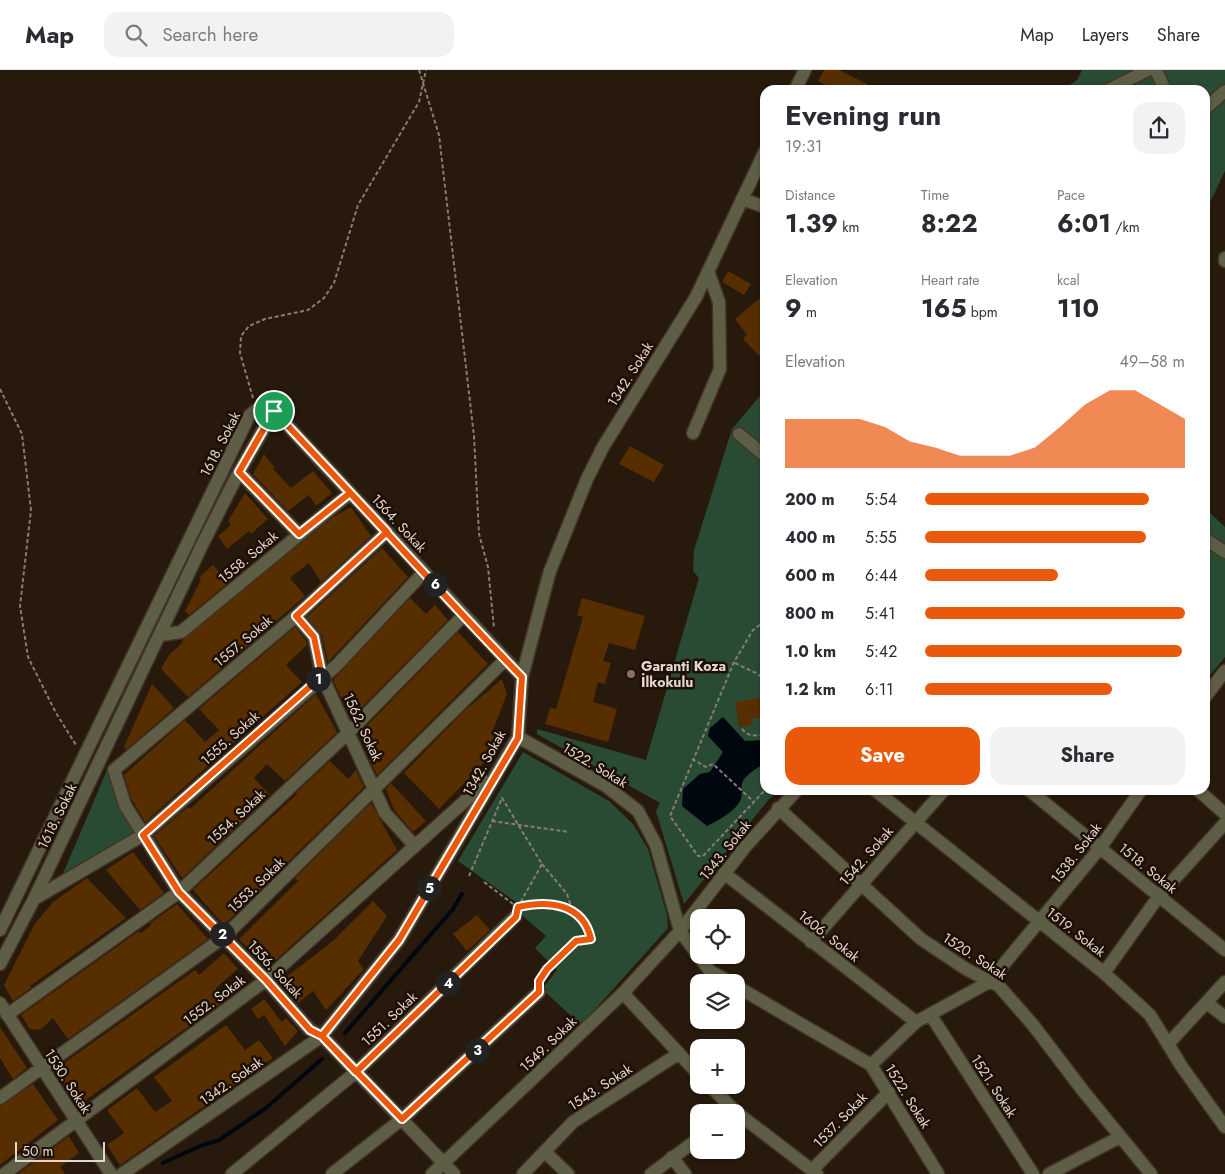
<!DOCTYPE html>
<html lang="en">
<head>
<meta charset="utf-8">
<style>
	body { margin:0; font-family:Jost,sans-serif; background:#f2f2f3; color:#2b2b33; height:100vh; display:flex; flex-direction:column; font-size:19px; white-space:nowrap }
	* { box-sizing:border-box; margin:0 }
	p { font-size:16px; color:#7c7c81 }
	.icon { flex:none; width:28px; height:28px; fill:none; stroke:currentColor; stroke-width:2; stroke-linecap:round; stroke-linejoin:round }
	.map { position:relative; flex:1; overflow:hidden }
	.panel { position:absolute; left:760px; top:15px; width:450px; height:710px; display:flex; flex-direction:column; background:#fff; border-radius:15px; box-shadow:0 1px 4px #0004 }
	.panel>* { flex:none }
	.fabs { position:absolute; left:690px; top:839px; display:grid; gap:10px }
	.fabs a { display:grid; place-items:center; width:55px; height:55px; border-radius:10px; background:#fff; box-shadow:0 1px 4px #0004; font-size:25px }
	.scale { position:absolute; left:15px; bottom:12px; width:90px; box-sizing:border-box; padding-left:5px; border:2px solid #e1d7ce; border-top:0; font-size:14px; line-height:18px; white-space:nowrap; color:#e1d7ce; -webkit-text-stroke:4px #1d0f04; paint-order:stroke }
	.pin { position:absolute; display:grid; place-items:center; width:42px; height:42px; color:#fff; margin:-21px; border:2px solid #fff; border-radius:50%; box-shadow:0 1px 5px #0007 }
	.km { position:absolute; width:25px; height:25px; margin:-12px; border-radius:50%; background:#222; color:#fff; font-size:14px; line-height:25px; text-align:center }
	.round { display:grid; place-items:center; flex:none; width:52px; height:52px; border-radius:15px; background:#f2f2f3 }
	.headline { display:flex; align-items:center; justify-content:space-between; height:85px; padding:0 25px }
	h1 { font-size:28px; font-weight:700; line-height:38px }
	.metrics { display:grid; grid-template-columns:repeat(3,1fr); gap:8px; height:85px; padding:5px 25px }
	.metrics div { display:grid; align-content:center }
	.metrics b { font-size:25px; font-weight:700 }
	.metrics small { font-size:14px; font-weight:400 }
	.metrics p { font-size:14px }
	.chart { height:140px; padding:10px 25px }
	.chart p { display:flex; justify-content:space-between }
	.chart svg { width:100%; height:90px; margin-top:5px; fill:#ea580c; opacity:.7 }
	.action { display:flex; gap:10px; margin-top:auto; padding:10px 25px }
	.action a { flex:1; height:58px; border-radius:15px; background:#ea580c; color:#fff; font-size:20px; font-weight:700; line-height:58px; text-align:center }
	.action a+a { background:#f2f2f3; color:#2b2b33 }
	ul { padding:0 25px; list-style:none; font-size:16px }
	li { display:grid; grid-template-columns:80px 60px 1fr; align-items:center; height:38px }
	li i { height:12px; border-radius:6px; background:#ea580c }
	header { display:flex; align-items:center; gap:30px; box-sizing:border-box; height:70px; padding:0 25px; background:#fff; border-bottom:1px solid #e1e1e2 }
	header strong { font-size:24px }
	nav { display:flex; gap:28px; margin-inline-start:auto; font-size:18px }
	.search { width:350px; height:45px; background:#f2f2f3; display:flex; align-items:center; gap:12px; box-sizing:border-box; padding:0 18px; border-radius:15px; color:#7c7c81; font-size:19px }
	.map>svg:first-child { display:block }
</style>
</head>
<body>
<header>
<strong>Map</strong>
<div class="search"><svg class="icon" aria-label="search" viewBox="0 0 24 24"><circle cx="10" cy="10" r="6"/><path d="M15 15l6 6"/></svg>Search here</div>
<nav><a>Map</a><a>Layers</a><a>Share</a></nav>
</header>
<div class="map">
<svg width="1225" height="1104" viewBox="0 0 1225 1104">
	<rect width="100%" height="100%" fill="#27190c"/>
	<!-- green -->
	<path fill="#2a4b33" d="M1082,0H1225V101L1205,143V20H1063L1077,10Z
		M765,320V720H780L769,729L684,834L656,741L660,733L537,664V659L646,690L699,508L693,501L694,480L732,359Z
		M1205,438L1225,457V587L1205,611Z
		M523,682L609,731L633,754L648,779L667,845L668,858L581,955L542,919L557,900L535,878L546,866L518,842L521,837L517,833L458,791Z
		M110,693L116,725L135,762L62,806Z"/>
	<!-- water -->
	<path fill="#00070f" d="M723,647L745,671L765,670V693C759,697 751,701 746,707C739,713 743,721 741,729C737,740 718,751 707,756L682,736L683,719L700,704L710,702L723,682L708,666L710,658Z"/>
	<g fill="none" stroke-linecap="round" stroke-linejoin="round">
		<!-- stream -->
		<path stroke="#00070f" stroke-width="4" d="M345,963L453,839L462,824
			M163,1093L200,1076L219,1070L266,1038L322,989"/>
	</g>
	<!-- building -->
	<path fill="#562e00" d="M824,0H839L879,20H835L818,11Z
		M728,201L751,214L744,225L722,212Z
		M760,228L765,234V292L743,269L747,265L735,249Z
		M630,376L664,395L654,412L619,394Z
		M264,384L275,398L273,399L291,418L313,401L332,423L316,436L309,425L288,441L253,404Z
		M245,423L268,449L251,464L249,461L227,479L218,466L231,455L228,451Z
		M351,437L371,466L321,512L309,493L290,508L305,526L188,627L161,599L169,585L183,572L182,570L333,447Z
		M382,478L408,507L328,592L322,565L307,547Z
		M213,495L228,513L189,545L185,541L201,509L199,507Z
		M410,528L426,544L435,535L448,550L351,648L333,610Z
		M582,528L645,546L635,580L609,573L603,591L611,593L605,614L598,612L593,632L617,639L608,672L545,654L550,638L556,639L583,547L577,545Z
		M295,557L306,571L307,575L286,595L302,612L145,752L131,728L124,705L185,650L205,672L219,660L199,639Z
		M458,562L488,594L377,705L369,689L371,686L358,665Z
		M502,609L507,624L493,660L502,674L439,739L404,703L463,642Z
		M152,614L174,638L126,680L124,677Z
		M316,624L337,662L285,711L267,694L254,708L270,725L182,808L154,766L188,737L190,739Z
		M765,627V647L751,649L752,655L739,657L735,632Z
		M330,691L348,709L356,700L364,717L224,855L193,820L297,724L296,723Z
		M391,713L426,751L413,762L394,740L386,719Z
		M371,733L397,780L267,898L239,869L298,811L295,808Z
		M133,782L164,823L140,840L106,800Z
		M87,808L126,848L30,916L32,917L13,931L4,915L34,855L53,832Z
		M373,831L387,846L358,891L364,899L326,940L313,921L298,933L281,911L333,871Z
		M177,834L208,869L68,969L53,948L40,960L30,959L21,945L139,861L141,863L151,855L150,853Z
		M477,845L490,860L467,881L453,864Z
		M224,883L238,899L216,918L224,931L80,1034L54,1000L195,900L199,905Z
		M264,929L282,952L286,948L298,961L285,976L264,945L258,949L251,939Z
		M226,955L245,980L259,970L273,988L120,1095L107,1075L124,1063L107,1040L137,1018L155,1042L172,1031L154,1007Z
		M0,957L27,998L13,1009L0,988Z
		M33,1014L58,1050L0,1095V1036Z
		M69,1066L79,1083L60,1097L65,1104H18Z"/>
	<g fill="none" stroke-linecap="round" stroke-linejoin="round">
		<defs>
			<path id="minor" d="M1156,0L1165,20
				M795,20L805,0
				M1108,20L1148,0
				M1205,39L1225,21
				M742,129L765,137
				M1225,188V191
				M274,341L522,607
				M693,363L720,299L719,232L708,201
				M739,364L765,386
				M239,402L299,464
				M387,462L296,546L114,700L125,735L179,822L266,910L310,960L322,966L454,1104
				M1205,469L1225,482
				M296,546L314,567L322,606L385,743L414,775
				M161,565L181,562L350,423
				M1205,627L1225,601
				M518,667L606,716L638,741L656,775L680,861L710,901L730,912
				M875,720L1104,903L1150,945L1182,997L1225,1057
				M1029,720L1225,880
				M1198,720L1225,744
				M778,738L921,869L966,899L999,916L1033,955L1084,1022L1151,1104
				M724,803L916,952
				M34,829L143,765L337,595L424,502
				M0,860L249,346L256,340L274,341
				M811,872L944,720
				M0,894L34,829L202,475L239,402L274,341
				M1104,903L1159,826L1225,753
				M736,916L871,995L938,1104
				M623,923L699,1005
				M0,933L111,1104
				M1207,933L1225,947
				M930,944L1033,1104
				M7,945L179,822L349,662L464,545
				M1169,973L1225,912
				M871,995L916,952L989,912L1100,778L1141,720
				M709,1015L736,1042L817,1104
				M0,1028L224,867L505,590
				M545,1082L568,1104
				M672,1087L685,1104
				M813,1099L889,1022
				M4,1104L266,910L486,712
				M122,1104L322,966L399,870L518,667L522,607L540,538L550,501L587,409L603,377L696,227L765,81
				M232,1104L356,1002L515,847
				M332,1104L402,1049L539,922
				M432,1104L623,923L680,861L746,776L797,720
				M523,1104L573,1052L678,984
				M651,1104L699,1068
				M1049,1104L1120,1067"/>
		</defs>
		<!-- minor casing -->
		<use href="#minor" stroke="#413427" stroke-width="15"/>
		<!-- path -->
		<path stroke="#887d72" stroke-width="2" stroke-dasharray="4 2.5" stroke-linecap="butt" d="M419,0L439,65L474,366L479,464L488,497L494,558
			M0,319L22,364L31,440L20,536L28,587L56,643L76,675
			M253,328L240,283L241,266L249,256L265,249L308,240L324,228L334,213L358,135L419,32L426,0
			M765,551L753,560L734,592L670,746L698,786H703L765,720
			M765,571L763,573L765,590
			M735,593L758,604L765,611
			M742,659C749,667 755,666 765,664
			M692,689L706,697L713,694L753,731
			M492,751L569,762
			M542,794L567,824L572,839
			M469,806L502,728L542,794L519,835
			M484,812L513,834
			M520,836C549,829 584,835 591,869L576,871L547,899L540,910"/>
		<!-- minor -->
		<use href="#minor" stroke="#5e5e46" stroke-width="12"/>
	</g>
	<g fill="none" stroke-linecap="round" stroke-linejoin="round">
		<defs>
			<path id="route" d="M274,341L387,462L296,546L314,567L322,606L143,765L179,822L266,910L310,960L322,966L402,1049L539,922V911L547,899L576,871L591,869C583,833 548,830 518,837L516,847L356,1002L322,966L399,870L518,668L522,607C463,547 407,484 350,423L299,464L239,402L274,341"/>
		</defs>
		<!-- route casing -->
		<use href="#route" stroke="#fff" stroke-width="10"/>
		<!-- route -->
		<use href="#route" stroke="#ea580c" stroke-width="6"/>
	</g>
	<!-- markers -->
	<circle fill="#8d6e63" stroke="#1d0f04" stroke-width="2" cx="631" cy="604" r="5"/>
	<g text-anchor="middle" dominant-baseline="central" stroke-width="5" stroke-linejoin="round" paint-order="stroke">
		<!-- street labels -->
		<g font-size="14" fill="#e1d7ce" stroke="#1d0f04">
			<text transform="translate(630 304) rotate(-58)">1342. Sokak</text>
			<text transform="translate(220 374) rotate(-63)">1618. Sokak</text>
			<text transform="translate(399 453) rotate(47)">1564. Sokak</text>
			<text transform="translate(248 487) rotate(-40)">1558. Sokak</text>
			<text transform="translate(243 571) rotate(-40)">1557. Sokak</text>
			<text transform="translate(363 657) rotate(65)">1562. Sokak</text>
			<text transform="translate(230 668) rotate(-42)">1555. Sokak</text>
			<text transform="translate(484 693) rotate(-61)">1342. Sokak</text>
			<text transform="translate(595 695) rotate(31)">1522. Sokak</text>
			<text transform="translate(57 746) rotate(-64)">1618. Sokak</text>
			<text transform="translate(236 747) rotate(-43)">1554. Sokak</text>
			<text transform="translate(725 780) rotate(-51)">1343. Sokak</text>
			<text transform="translate(1076 783) rotate(-52)">1538. Sokak</text>
			<text transform="translate(866 786) rotate(-49)">1542. Sokak</text>
			<text transform="translate(1148 798) rotate(39)">1518. Sokak</text>
			<text transform="translate(256 815) rotate(-44)">1553. Sokak</text>
			<text transform="translate(1076 862) rotate(38)">1519. Sokak</text>
			<text transform="translate(829 866) rotate(38)">1606. Sokak</text>
			<text transform="translate(975 886) rotate(33)">1520. Sokak</text>
			<text transform="translate(275 899) rotate(47)">1556. Sokak</text>
			<text transform="translate(214 930) rotate(-37)">1552. Sokak</text>
			<text transform="translate(389 949) rotate(-44)">1551. Sokak</text>
			<text transform="translate(548 974) rotate(-44)">1549. Sokak</text>
			<text transform="translate(68 1011) rotate(57)">1530. Sokak</text>
			<text transform="translate(231 1011) rotate(-35)">1342. Sokak</text>
			<text transform="translate(994 1016) rotate(57)">1521. Sokak</text>
			<text transform="translate(600 1017) rotate(-33)">1543. Sokak</text>
			<text transform="translate(908 1026) rotate(58)">1522. Sokak</text>
			<text transform="translate(840 1050) rotate(-46)">1537. Sokak</text>
		</g>
		<!-- poi labels -->
		<g font-size="14" font-weight="bold" fill="#e1d7ce" stroke="#1d0f04" text-anchor="start">
			<text x="641" y="596">Garanti Koza<tspan x="641" dy="16">İlkokulu</tspan></text>
		</g>
	</g>
</svg>
<div class="fabs">
<a><svg class="icon" aria-label="locate" viewBox="0 0 24 24"><circle cx="12" cy="12" r="6"/><path d="M12 2v4M12 18v4M2 12h4M18 12h4"/></svg></a>
<a><svg class="icon" aria-label="layers" viewBox="0 0 24 24"><path d="M12 4l9 5-9 5-9-5zM3 14l9 5 9-5"/></svg></a>
<a>+</a>
<a>−</a>
</div>
<div class="scale">50 m</div>
<div class="pin" style="left:274px;top:341px;background:#1e9e55"><svg class="icon" aria-label="arrive" viewBox="0 0 24 24"><path d="M6 21V4h12l-3 4 3 4H6"/></svg></div>
<b class="km" style="left:318px;top:609px">1</b>
<b class="km" style="left:222px;top:864px">2</b>
<b class="km" style="left:477px;top:980px">3</b>
<b class="km" style="left:448px;top:913px">4</b>
<b class="km" style="left:429px;top:818px">5</b>
<b class="km" style="left:435px;top:514px">6</b>
<section class="panel">
<div class="headline"><div><h1>Evening run</h1><p>19:31</p></div><a class="round"><svg class="icon" aria-label="share" viewBox="0 0 24 24"><path d="M12 15V3M7 8l5-5 5 5M5 13v7h14v-7"/></svg></a></div>
<div class="metrics">
<div><p>Distance</p><b>1.39<small> km</small></b></div>
<div><p>Time</p><b>8:22</b></div>
<div><p>Pace</p><b>6:01<small> /km</small></b></div>
</div>
<div class="metrics">
<div><p>Elevation</p><b>9<small> m</small></b></div>
<div><p>Heart rate</p><b>165<small> bpm</small></b></div>
<div><p>kcal</p><b>110</b></div>
</div>
<div class="chart"><p><span>Elevation</span>49–58 m</p>
<svg viewBox="0 0 160 44" preserveAspectRatio="none"><path d="M0 44V20L10 20L20 20L30 20L40 24L50 31L60 34L70 38L80 38L90 38L100 34L110 24L120 13L130 6L140 6L150 13L160 20V44z"/></svg>
</div>
<ul>
<li><b>200 m</b>5:54<i style="width:86%"></i></li>
<li><b>400 m</b>5:55<i style="width:85%"></i></li>
<li><b>600 m</b>6:44<i style="width:51%"></i></li>
<li><b>800 m</b>5:41<i style="width:100%"></i></li>
<li><b>1.0 km</b>5:42<i style="width:99%"></i></li>
<li><b>1.2 km</b>6:11<i style="width:72%"></i></li>
</ul>
<div class="action"><a>Save</a><a>Share</a></div>
</section>
</div>
</body>
</html>
